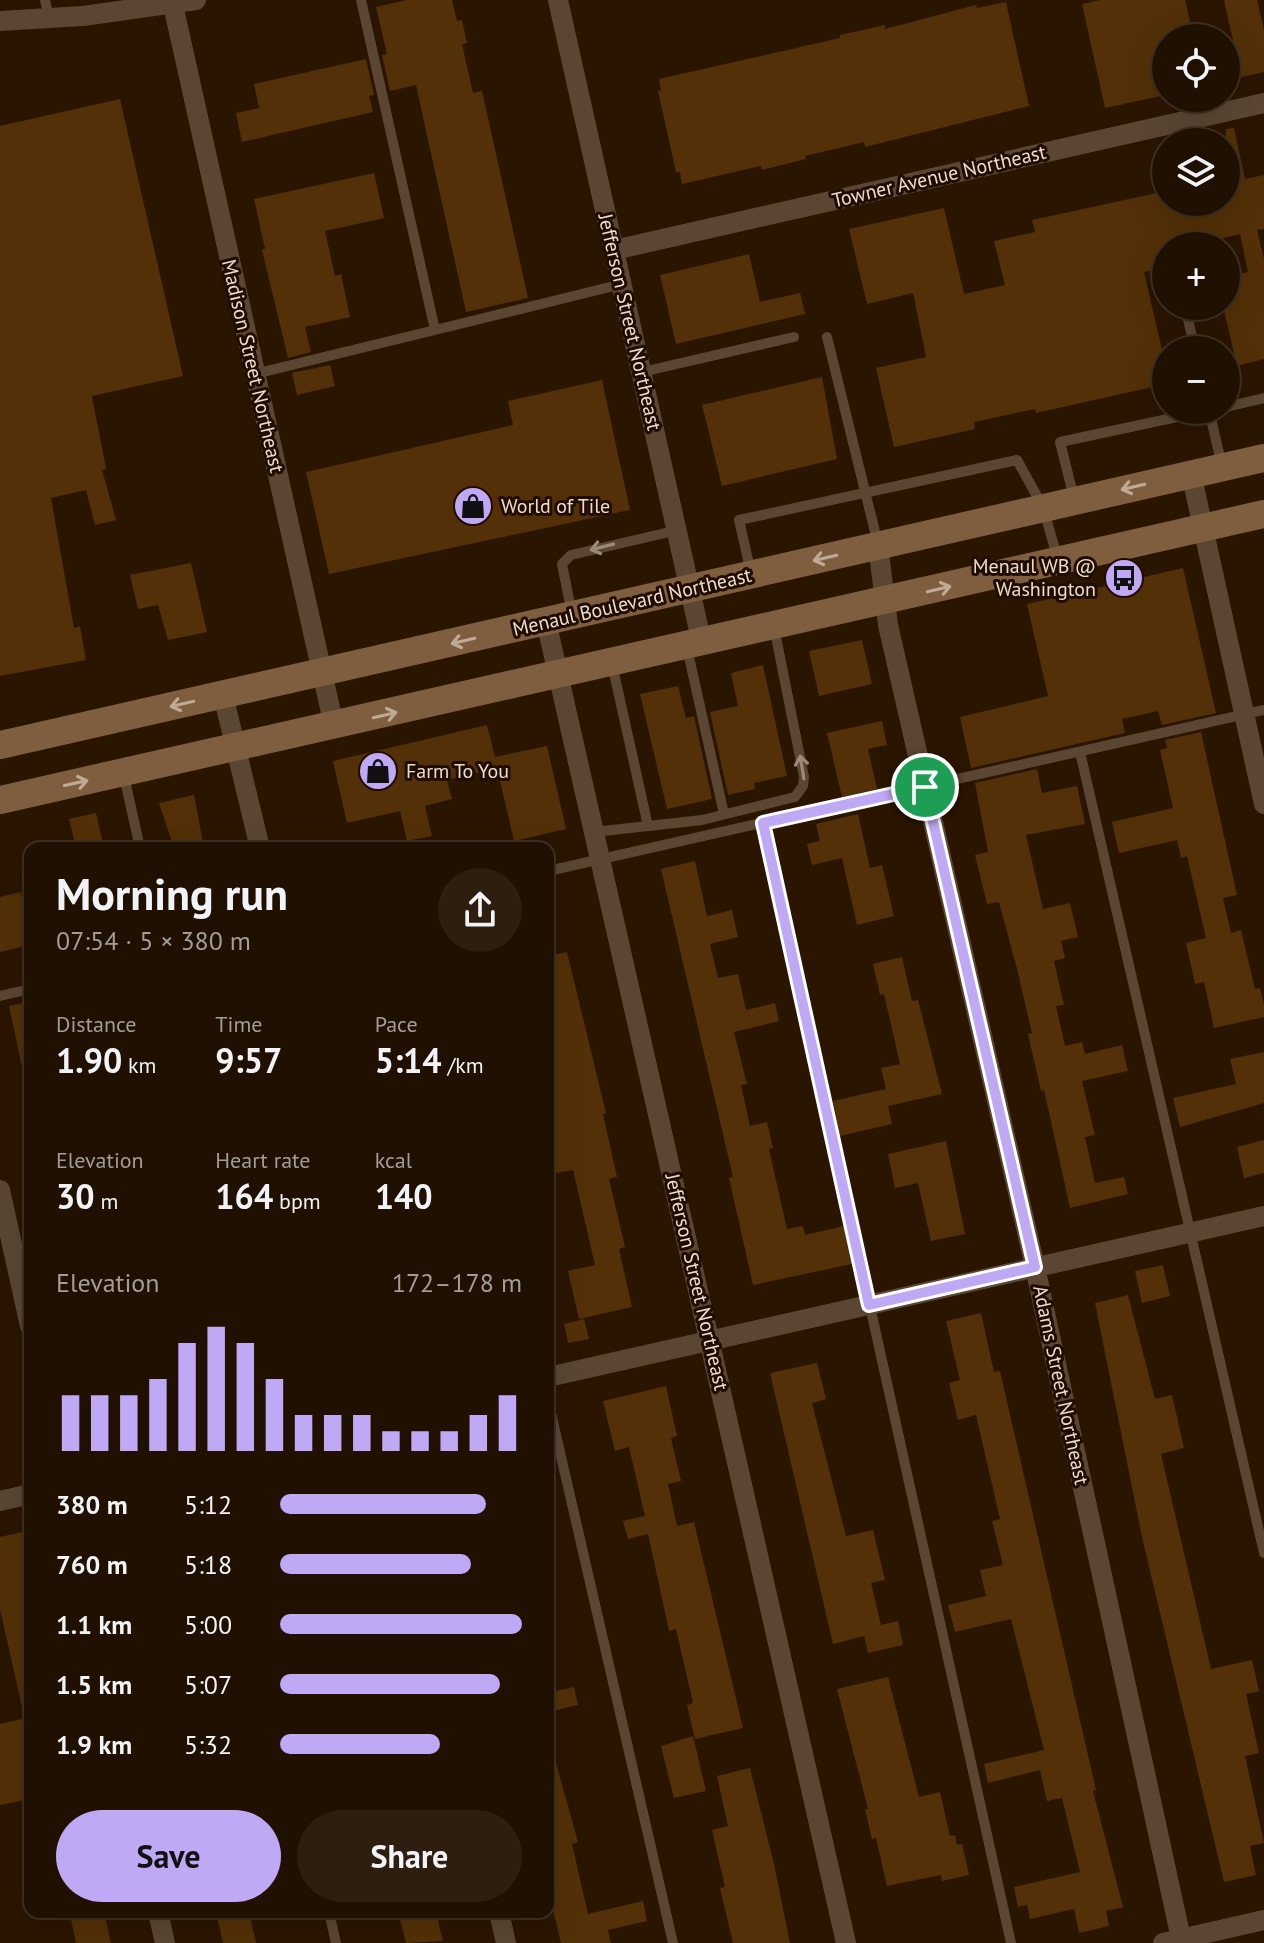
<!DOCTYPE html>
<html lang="en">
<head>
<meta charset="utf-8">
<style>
	body { margin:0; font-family:"PT Sans",sans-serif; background:#2d1e10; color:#f1f3f6; height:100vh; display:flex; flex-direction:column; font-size:30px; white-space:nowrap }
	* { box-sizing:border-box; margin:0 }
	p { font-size:26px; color:#a29d99 }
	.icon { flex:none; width:44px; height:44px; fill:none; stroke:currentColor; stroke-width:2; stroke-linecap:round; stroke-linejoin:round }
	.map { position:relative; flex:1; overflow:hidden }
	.drawer { position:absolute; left:24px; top:842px; width:530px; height:1076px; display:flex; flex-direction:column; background:#201001; border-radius:16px; box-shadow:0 8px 32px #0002,0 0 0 2px #3d3023 }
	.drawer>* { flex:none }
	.controls { position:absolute; left:1152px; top:24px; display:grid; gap:16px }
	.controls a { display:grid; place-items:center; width:88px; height:88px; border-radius:50%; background:#201001; box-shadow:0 8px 32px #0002,0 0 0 2px #3d3023; font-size:40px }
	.pin { position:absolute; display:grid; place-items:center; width:68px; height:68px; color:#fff; margin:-34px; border:4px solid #fff; border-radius:50%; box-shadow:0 2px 8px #0007 }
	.round { display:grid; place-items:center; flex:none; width:84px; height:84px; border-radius:42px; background:#2d1e10 }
	.summary { display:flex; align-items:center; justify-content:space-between; height:136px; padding:0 32px }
	h1 { font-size:44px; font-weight:700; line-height:60px }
	.metrics { display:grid; grid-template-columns:repeat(3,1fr); gap:12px; height:136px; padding:8px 32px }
	.metrics div { display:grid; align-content:center }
	.metrics b { font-size:34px; font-weight:700 }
	.metrics small { font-size:22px; font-weight:400 }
	.metrics p { font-size:22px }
	.chart { height:224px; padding:16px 32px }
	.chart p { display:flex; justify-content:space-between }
	.chart svg { width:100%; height:144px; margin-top:8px; stroke:#bfa9f4; stroke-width:6 }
	.button { display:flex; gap:16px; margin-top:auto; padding:16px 32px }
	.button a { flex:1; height:92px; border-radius:48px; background:#bfa9f4; color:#111; font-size:32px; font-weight:700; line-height:92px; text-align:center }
	.button a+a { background:#2d1e10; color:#f1f3f6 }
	ul { padding:0 32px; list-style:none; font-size:26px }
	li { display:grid; grid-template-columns:128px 96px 1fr; align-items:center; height:60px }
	li i { height:20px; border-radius:10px; background:#bfa9f4 }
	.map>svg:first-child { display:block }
</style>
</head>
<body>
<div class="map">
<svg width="1264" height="1943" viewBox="0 0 1264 1943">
	<rect width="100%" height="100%" fill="#2a1501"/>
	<!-- building -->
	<path fill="#533007" d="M407,0H452L457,21L462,20L467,43L462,44L473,93L482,91L528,298L466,312L416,85L390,91L382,55L387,54L376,7Z
		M1100,0H1185L1194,38H1166V95L1105,108L1082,4Z
		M1224,0H1257L1264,30V72L1241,77Z
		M1006,2L1029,106L865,147L864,142L805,156L806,159L762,170L761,166L682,184L680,172H676L658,91H661L659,79L840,38V35L885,25V29L976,5L977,8Z
		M366,59L374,95L369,96L373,112L242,142L236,113L259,108L254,84Z
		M120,99L183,376L92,396L106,469L102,470L116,520L95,525L86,490L51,498L74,628L80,626L86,660L0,676V126Z
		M1234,128L1245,179L1264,175V229L1257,230L1264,259V359L1237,366L1223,306H1226V277L1248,272L1240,234L1188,246H1166V267L1144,272L1166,367V384L1036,413L1035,409L974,422L975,429L894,447L876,368L926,357L913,293L867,304L849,229L944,208L964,294L1005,285L994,241L1035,232L1032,220L1166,191V202H1226V129Z
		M374,173L384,218L325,231L335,276L341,274L350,317L305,327L311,352L288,358L262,250L265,249L254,199Z
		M749,254L760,302L800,293L805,314L676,344L660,275Z
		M330,365L335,386L297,395L292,373Z
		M822,377L837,459L722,486L702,405Z
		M602,380L630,510L329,574L306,472L513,425L508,401Z
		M191,563L207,632L168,640L158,605L138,609L130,575Z
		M1183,568L1216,713L1162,725L1158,711L1122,719L1125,733L971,768L960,717L1048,696L1027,604Z
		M862,640L872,684L819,696L809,651Z
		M763,665L787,776L754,783L755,789L728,795L710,712L738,706L731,673Z
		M678,686L686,718L694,716L712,799L667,809L640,694Z
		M882,721L887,745L868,749L877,789L842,797L827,733Z
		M487,725L495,757L547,746L566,829L514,841L497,768L447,780L452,799L425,806L432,836L407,841L400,811L347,823L333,761Z
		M1201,732L1237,895L1223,898L1231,933L1241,930L1255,989L1260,988L1264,1004V1017L1214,1028L1204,982L1195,984L1186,943L1206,938L1187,856L1181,858L1177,840L1119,853L1112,822L1173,808L1160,750L1167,748L1165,740Z
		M1037,769L1042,793L1077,786L1085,824L1026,835L1043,909L1070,903L1078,937L1061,941L1065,958L1054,961L1064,1005L1056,1006L1065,1046L1082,1042L1085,1054L1122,1045L1128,1071L1082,1081L1095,1135L1085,1137L1095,1183L1124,1177L1128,1194L1070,1208L1044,1090L1041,1091L1028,1034L1032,1033L1017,969L999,902L987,904L975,855L988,852L975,783Z
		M194,795L204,848H174L159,803Z
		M96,813L104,848H76L69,819Z
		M858,814L870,868L882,865L894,916L857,925L842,858L812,865L807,844L820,841L816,824Z
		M695,861L707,916L732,910L738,937L710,944L718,978L738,974L746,1010L775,1003L779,1021L734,1032L747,1084L741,1085L750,1126L767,1122L773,1148L769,1149L787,1229L803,1226L805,1235L844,1226L852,1264L753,1285L729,1178L733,1177L661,869Z
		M21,892L30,945L0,952V897Z
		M567,952L606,1113L603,1114L617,1177L609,1179L625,1247L619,1249L632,1307L579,1319L568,1271L595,1265L573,1170L556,1173L550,1149L556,1148L548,1112V956Z
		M902,957L912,1001L918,1000L942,1094L888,1106L892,1124L840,1136L833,1101L886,1089L881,1068L900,1064L884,994L880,995L873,964Z
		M30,1002V1066L22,1067L9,1006Z
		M1264,1052V1103L1180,1127L1173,1098L1236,1084L1230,1059Z
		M1264,1140V1173L1244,1178L1237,1147Z
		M946,1141L965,1234L931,1241L918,1183L895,1188L888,1154Z
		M1163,1265L1170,1296L1142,1303L1135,1271Z
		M1128,1295L1155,1399L1172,1395L1184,1448L1161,1454L1211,1669L1252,1660L1259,1691L1246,1694L1259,1753L1245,1756L1264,1843L1250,1846L1256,1875L1224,1882L1142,1537L1095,1303Z
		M981,1313L994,1372L1000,1371L1096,1790L1093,1791L1123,1907L1106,1911L1109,1926L1079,1933L1074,1909L1030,1919L1027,1905L1018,1907L1014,1887L1080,1872L1062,1798L1047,1801L1040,1770L988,1783L984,1764L1044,1750L1011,1619L955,1632L948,1605L986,1596L980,1570L1003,1565L992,1521L1000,1519L976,1415L958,1420L949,1383L960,1380L946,1321Z
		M584,1319L589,1339L568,1343L564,1324Z
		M817,1363L826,1399L812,1403L846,1536L873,1530L885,1580L871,1583L881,1625L898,1621L903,1645L868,1653L864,1636L833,1644L770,1373Z
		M666,1386L677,1436L671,1438L681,1481L668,1484L677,1526L694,1522L743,1728L695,1739L687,1705L693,1703L676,1629L669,1631L648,1534L628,1539L623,1521L645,1516L629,1447L615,1451L603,1401Z
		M23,1532L30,1562V1706L22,1707L0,1609V1537Z
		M888,1677L919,1797L940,1792L950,1836L955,1835L957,1845L962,1844L969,1875L942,1881L941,1875L887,1886L876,1838L872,1839L865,1809H868L837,1689Z
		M574,1687L578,1705L548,1712V1693Z
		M30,1717V1799L0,1805V1724Z
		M693,1736L706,1791L674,1798L661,1746Z
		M556,1763L578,1842L572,1844L588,1914L643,1901L647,1921L608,1930L611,1943H561L548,1889V1764Z
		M750,1768L774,1864L790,1943H733L720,1888L725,1887L712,1830L728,1826L717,1776Z
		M80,1912H104L111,1943H76L70,1914Z
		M216,1912H249L256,1943H223Z
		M398,1912H436L443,1941L406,1943Z"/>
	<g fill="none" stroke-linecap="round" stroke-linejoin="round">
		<!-- service -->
		<path stroke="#5a4633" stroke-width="10" d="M45,0L49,18
			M1185,306L1195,350
			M435,330L622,284
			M827,337L878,544
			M642,372L794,337
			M255,374L435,330L361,0
			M1226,407L1264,398
			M1209,410L1222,466
			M1074,498L1060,442L1210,410
			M751,573L739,520L1017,460L1043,507L1058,560
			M572,614L562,564L571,555L678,530
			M687,648L724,814
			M612,664L648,826
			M1080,752L1264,1553
			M124,776L140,848
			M763,823L1011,1943
			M594,832L702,820L795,797L803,786L804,777L774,627
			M548,871L1264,710
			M0,996L30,989
			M548,1400L673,1943
			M329,1912L336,1943"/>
		<!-- minor -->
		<path stroke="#5a4633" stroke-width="20" d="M558,0L702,644
			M173,5L334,726
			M0,21L83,16L196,0
			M614,250L1264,103
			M1191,473L1264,804
			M878,546L888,625L1035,1267L1182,1943
			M546,621L846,1943
			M223,695L260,848
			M0,1190L30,1326
			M548,1377L1264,1216
			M0,1501L30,1494
			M158,1912L165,1943
			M499,1912L506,1943
			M1163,1943L1264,1920"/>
		<!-- secondary -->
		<path stroke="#7e5e3f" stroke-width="28" d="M0,745L1264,458
			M0,800L1264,514"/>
	</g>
	<!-- one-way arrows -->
	<defs><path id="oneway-shaft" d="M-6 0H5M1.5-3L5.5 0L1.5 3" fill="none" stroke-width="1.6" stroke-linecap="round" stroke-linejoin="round" transform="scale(2)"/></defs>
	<g stroke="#bfaa95">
		<use href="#oneway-shaft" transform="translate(1133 487) rotate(167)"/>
		<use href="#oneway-shaft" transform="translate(825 558) rotate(167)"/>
		<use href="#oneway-shaft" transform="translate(939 589) rotate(-13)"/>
		<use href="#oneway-shaft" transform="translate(463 641) rotate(167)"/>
		<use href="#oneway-shaft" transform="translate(182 704) rotate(167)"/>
		<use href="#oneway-shaft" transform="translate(385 715) rotate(-13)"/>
		<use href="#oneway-shaft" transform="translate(76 783) rotate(-12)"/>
	</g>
	<g stroke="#9b8a79">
		<use href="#oneway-shaft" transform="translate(602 547) rotate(166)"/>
		<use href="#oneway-shaft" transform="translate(802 767) rotate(-99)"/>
	</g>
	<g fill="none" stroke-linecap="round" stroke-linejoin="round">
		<defs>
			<path id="route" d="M925,787L1035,1267L869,1305L763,823Z"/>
		</defs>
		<!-- route casing -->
		<use href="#route" stroke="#fff" stroke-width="16"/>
		<!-- route -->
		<use href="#route" stroke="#bfa9f4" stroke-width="10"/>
	</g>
	<!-- icons -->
	<defs>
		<symbol id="shop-disc" viewBox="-11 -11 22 22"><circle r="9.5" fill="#bfa9f4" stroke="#200c00"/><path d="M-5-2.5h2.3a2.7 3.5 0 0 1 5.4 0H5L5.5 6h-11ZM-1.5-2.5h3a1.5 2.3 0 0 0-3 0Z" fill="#111"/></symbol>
		<symbol id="bus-disc" viewBox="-11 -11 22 22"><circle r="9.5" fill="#bfa9f4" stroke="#200c00"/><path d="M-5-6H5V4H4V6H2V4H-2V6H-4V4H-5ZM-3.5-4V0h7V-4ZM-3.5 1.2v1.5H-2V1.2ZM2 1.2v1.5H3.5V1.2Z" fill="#111"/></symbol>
	</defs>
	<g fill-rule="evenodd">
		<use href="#shop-disc" x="451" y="484" width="44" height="44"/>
		<use href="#bus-disc" x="1102" y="556" width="44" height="44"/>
		<use href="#shop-disc" x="356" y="749" width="44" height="44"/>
	</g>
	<g text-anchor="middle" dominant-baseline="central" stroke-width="6" stroke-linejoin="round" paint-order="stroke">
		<!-- street labels -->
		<g font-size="20" fill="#eadcce" stroke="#200c00">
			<text transform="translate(939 176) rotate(-13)">Towner Avenue Northeast</text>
			<text transform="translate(630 322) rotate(77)">Jefferson Street Northeast</text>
			<text transform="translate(253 366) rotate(77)">Madison Street Northeast</text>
			<text transform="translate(632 602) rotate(-13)">Menaul Boulevard Northeast</text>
			<text transform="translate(697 1282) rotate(77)">Jefferson Street Northeast</text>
			<text transform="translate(1061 1385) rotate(78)">Adams Street Northeast</text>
		</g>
		<!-- poi labels -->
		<g font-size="20" fill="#eadcce" stroke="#200c00" text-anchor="start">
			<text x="501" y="506">World of Tile</text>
			<text x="1096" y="566" text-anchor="end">Menaul WB @<tspan x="1096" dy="23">Washington</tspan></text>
			<text x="406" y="771">Farm To You</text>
		</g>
	</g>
</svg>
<div class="controls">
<a><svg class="icon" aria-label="locate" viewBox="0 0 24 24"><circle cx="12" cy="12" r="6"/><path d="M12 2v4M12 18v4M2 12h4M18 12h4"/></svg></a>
<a><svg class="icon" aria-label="layers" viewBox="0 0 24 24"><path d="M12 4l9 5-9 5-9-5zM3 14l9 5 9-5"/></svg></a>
<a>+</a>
<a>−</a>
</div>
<div class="pin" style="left:925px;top:787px;background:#1e9e55"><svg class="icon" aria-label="arrive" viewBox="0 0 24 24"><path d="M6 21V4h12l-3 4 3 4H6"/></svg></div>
<section class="drawer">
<div class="summary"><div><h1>Morning run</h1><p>07:54 · 5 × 380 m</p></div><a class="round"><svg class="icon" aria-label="share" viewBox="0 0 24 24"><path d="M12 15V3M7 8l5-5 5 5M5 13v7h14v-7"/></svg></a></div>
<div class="metrics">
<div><p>Distance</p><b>1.90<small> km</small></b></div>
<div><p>Time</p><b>9:57</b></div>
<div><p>Pace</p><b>5:14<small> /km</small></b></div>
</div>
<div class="metrics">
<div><p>Elevation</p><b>30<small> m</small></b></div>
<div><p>Heart rate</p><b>164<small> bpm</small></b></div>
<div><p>kcal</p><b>140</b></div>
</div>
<div class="chart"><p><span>Elevation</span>172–178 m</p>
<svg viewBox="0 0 160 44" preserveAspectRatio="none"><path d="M5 44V27M15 44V27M25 44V27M35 44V22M45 44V11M55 44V6M65 44V11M75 44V22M85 44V33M95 44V33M105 44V33M115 44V38M125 44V38M135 44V38M145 44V33M155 44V27"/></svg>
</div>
<ul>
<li><b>380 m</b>5:12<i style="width:85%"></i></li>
<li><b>760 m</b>5:18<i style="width:79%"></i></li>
<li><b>1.1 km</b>5:00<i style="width:100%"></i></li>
<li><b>1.5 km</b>5:07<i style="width:91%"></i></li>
<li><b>1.9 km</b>5:32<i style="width:66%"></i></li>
</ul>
<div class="button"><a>Save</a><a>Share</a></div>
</section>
</div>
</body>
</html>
